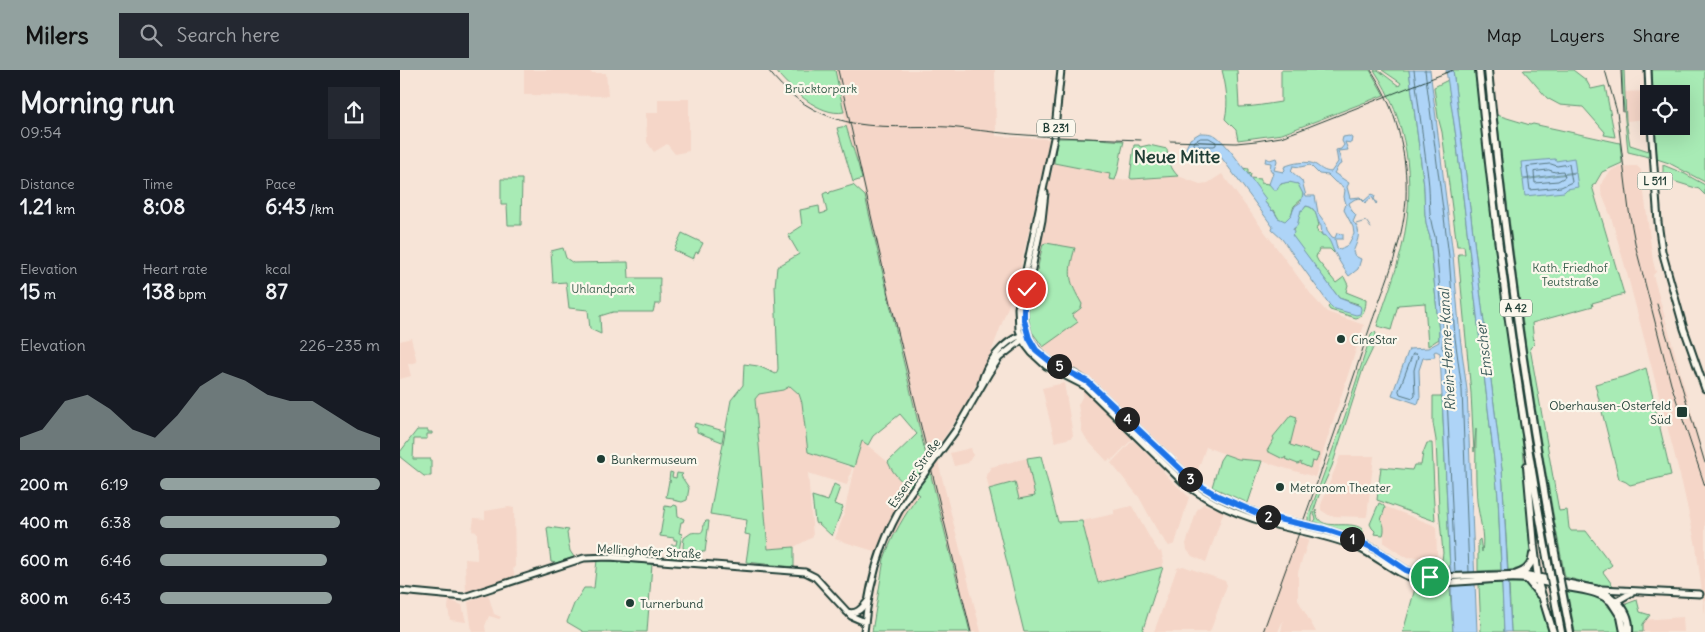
<!DOCTYPE html>
<html lang="en">
<head>
<meta charset="utf-8">
<style>
	body { margin:0; font-family:Delius,sans-serif; background:#242831; color:#f1f3f6; height:100vh; display:flex; flex-direction:column; font-size:19px; white-space:nowrap }
	* { box-sizing:border-box; margin:0 }
	p { font-size:16px; color:#9ea1a6 }
	.icon { flex:none; width:28px; height:28px; fill:none; stroke:currentColor; stroke-width:2; stroke-linecap:round; stroke-linejoin:round }
	.map { position:relative; flex:1; overflow:hidden }
	.drawer { display:flex; flex-direction:column; background:#171b24; width:400px }
	.drawer>* { flex:none }
	.buttons { position:absolute; left:1240px; top:15px; display:grid; gap:10px }
	.buttons a { display:grid; place-items:center; width:50px; height:50px; border-radius:0px; background:#171b24; box-shadow:0 5px 20px #0002; font-size:25px }
	.pin { position:absolute; display:grid; place-items:center; width:42px; height:42px; color:#fff; margin:-21px; border:2px solid #fff; border-radius:50%; box-shadow:0 1px 5px #0007 }
	.km { position:absolute; width:25px; height:25px; margin:-12px; border-radius:50%; background:#222; color:#fff; font-size:14px; line-height:25px; text-align:center }
	.round { display:grid; place-items:center; flex:none; width:52px; height:52px; border-radius:0px; background:#242831 }
	.summary { display:flex; align-items:center; justify-content:space-between; height:85px; padding:0 20px }
	h1 { font-size:28px; font-weight:800; line-height:38px }
	.stats { display:grid; grid-template-columns:repeat(3,1fr); gap:8px; height:85px; padding:5px 20px }
	.stats div { display:grid; align-content:center }
	.stats b { font-size:21px; font-weight:800 }
	.stats small { font-size:14px; font-weight:400 }
	.stats p { font-size:14px }
	.chart { height:140px; padding:10px 20px }
	.chart p { display:flex; justify-content:space-between }
	.chart svg { width:100%; height:90px; margin-top:5px; fill:#92a19f; opacity:.7 }
	ul { padding:0 20px; list-style:none; font-size:16px }
	li { display:grid; grid-template-columns:80px 60px 1fr; align-items:center; height:38px }
	li i { height:12px; border-radius:6px; background:#92a19f }
	header { display:flex; align-items:center; gap:30px; box-sizing:border-box; height:70px; padding:0 25px; background:#92a19f; color:#111 }
	header strong { font-size:24px }
	nav { display:flex; gap:28px; margin-inline-start:auto; font-size:18px }
	.search { width:350px; height:45px; background:#242831; display:flex; align-items:center; gap:12px; box-sizing:border-box; padding:0 18px; border-radius:0px; color:#9ea1a6; font-size:19px }
	main { display:flex; flex:1; min-height:0 }
	.map>svg:first-child { display:block }
</style>
</head>
<body>
<header>
<strong>Milers</strong>
<div class="search"><svg class="icon" aria-label="search" viewBox="0 0 24 24"><circle cx="10" cy="10" r="6"/><path d="M15 15l6 6"/></svg>Search here</div>
<nav><a>Map</a><a>Layers</a><a>Share</a></nav>
</header>
<main>
<section class="drawer">
<div class="summary"><div><h1>Morning run</h1><p>09:54</p></div><a class="round"><svg class="icon" aria-label="share" viewBox="0 0 24 24"><path d="M12 15V3M7 8l5-5 5 5M5 13v7h14v-7"/></svg></a></div>
<div class="stats">
<div><p>Distance</p><b>1.21<small> km</small></b></div>
<div><p>Time</p><b>8:08</b></div>
<div><p>Pace</p><b>6:43<small> /km</small></b></div>
</div>
<div class="stats">
<div><p>Elevation</p><b>15<small> m</small></b></div>
<div><p>Heart rate</p><b>138<small> bpm</small></b></div>
<div><p>kcal</p><b>87</b></div>
</div>
<div class="chart"><p><span>Elevation</span>226–235 m</p>
<svg viewBox="0 0 160 44" preserveAspectRatio="none"><path d="M0 44V38L10 34L20 20L30 17L40 24L50 34L60 38L70 27L80 13L90 6L100 10L110 17L120 20L130 20L140 27L150 34L160 38V44z"/></svg>
</div>
<ul>
<li><b>200 m</b>6:19<i style="width:100%"></i></li>
<li><b>400 m</b>6:38<i style="width:82%"></i></li>
<li><b>600 m</b>6:46<i style="width:76%"></i></li>
<li><b>800 m</b>6:43<i style="width:78%"></i></li>
</ul>
</section>
<div class="map">
<svg width="1305" height="562" viewBox="0 0 1305 562">
	<rect width="100%" height="100%" fill="#f7e4d7"/>
	<filter id="ink" filterUnits="userSpaceOnUse"><feTurbulence type="fractalNoise" baseFrequency=".02" numOctaves="2"/><feDisplacementMap in="SourceGraphic" scale="10" xChannelSelector="R" yChannelSelector="G"/><feConvolveMatrix kernelMatrix="1 2 1 2 8 2 1 2 1" color-interpolation-filters="sRGB"/></filter>
	<g filter="url(#ink)">
		<!-- built -->
		<path fill="#f5d6c8" d="M124,0H190L191,3H206L208,26L124,25Z
			M435,0H595L596,66L650,69L618,208L608,237L589,288L573,320L562,341L535,380L581,562H570L521,364L507,301L465,126L458,92L453,82L446,56L444,42Z
			M1245,21L1247,49L1226,51L1224,22Z
			M258,29H289V81L275,84L267,74L254,82L247,72L246,43H258Z
			M654,93L710,104L709,109L715,110L778,106L800,114L808,113L822,104L913,227L927,242L964,255L915,407L857,390L838,389L806,377L795,408L743,358L711,391L710,389L707,391L687,370L682,361L679,341L678,335L683,325L681,303L648,283L632,262L627,245L641,174L646,142L647,121Z
			M1231,96H1237L1241,100L1253,191L1256,202L1253,205L1305,391V545L1296,476L1282,413L1228,207L1211,147L1201,122V115L1203,110L1211,101L1215,98Z
			M11,268L17,292L8,294L11,306L0,309V271Z
			M664,313L673,365L671,368L655,372L642,318Z
			M390,316L399,324L402,333L408,382L452,398L447,415L408,403L413,467L394,477L368,480L355,329L359,324L383,320Z
			M733,370L762,399L767,406L789,427L775,474L769,476L758,462L739,427L711,393Z
			M462,371L488,392L498,408L519,425L508,440L487,478L484,489L474,481L435,469L444,444L454,397Z
			M571,378L573,385L568,393L554,396L550,383Z
			M940,386H974L967,446L966,447L930,446L921,440V435Z
			M627,388L636,426L619,429L615,413L589,419L586,405L591,397Z
			M803,434L824,441L806,492L792,486L787,480L786,474L797,440Z
			M732,436L751,470L759,482L761,481L764,493L762,494L763,497L698,513L682,451L714,444V440Z
			M984,436L1036,456L1037,485L1035,489L1030,492L1021,488L1005,487L984,473V455L981,450L985,438Z
			M109,437L114,438L115,498L113,499L115,507L66,524L65,489L77,490V462L72,461L74,448L85,449V441Z
			M896,467L909,469L898,502V530L916,562H881L883,550L878,562H862Z
			M783,496L825,511L827,515L810,562H754L777,498Z
			M88,524L94,544L101,547L99,549L89,546L85,556L86,562H72L68,532Z
			M49,530L62,535L66,552L50,550L48,538Z
			M1283,547L1284,562H1243L1242,550Z"/>
		<!-- green -->
		<path fill="#a8ebb5" stroke="#649474" d="M375,0H435L444,42C420,47 389,18 375,0Z
			M822,0H837L839,37C854,37 867,34 881,32V0H970L984,25L882,64L838,70L836,60L825,49C829,32 826,16 822,0Z
			M974,0H978L999,16L1001,13L982,0H1009L1023,108C1026,128 1022,147 1030,167L1039,263V269L1028,276L1025,233L998,235L991,260L977,256C986,228 998,198 1004,168C1015,109 1008,51 974,0Z
			M1053,0H1075L1095,179L1122,368L1132,475V485L1126,498L1108,500L1102,400Z
			M1123,0H1173L1186,10L1191,19L1205,16L1215,67L1204,65L1205,62L1183,37L1160,35L1147,28Z
			M1222,0H1224L1226,51L1230,75L1249,81V87L1228,82L1223,29Z
			M1252,0H1305V112L1269,93L1257,89L1255,56H1281V24H1253Z
			M1048,10L1056,67L1093,381L1098,426L1101,500L1078,501V471L1080,469L1082,482C1085,465 1079,447 1077,431C1075,407 1076,383 1076,359L1074,382L1071,323L1058,184H1065L1064,176H1057L1042,62L1038,47L1034,17Z
			M1097,45L1130,55L1133,54L1220,73L1222,93L1202,102L1195,114L1192,116L1224,224L1192,233L1193,236L1132,253L1134,274L1130,278L1159,441L1167,440L1169,458L1171,461H1186L1212,495L1203,502L1214,517L1200,516L1165,507C1135,354 1114,200 1097,45Z
			M446,56C451,74 458,91 462,109L453,112L437,58Z
			M657,68H687L724,71C720,84 720,98 715,110L709,109L710,104L654,93Z
			M734,75H739L740,77L749,75L767,79C768,90 770,98 778,106L732,109L730,108Z
			M1263,95L1285,104L1305,115V125L1299,119L1263,108Z
			M843,98L848,99V103L851,104L850,108L861,109V113L869,114L878,117C883,111 892,111 898,114L903,123L902,129L894,136L891,145L885,152L878,148L874,140L872,141L864,131L865,129Z
			M101,109H122L121,155H108L107,135H101Z
			M453,115L465,126C498,271 533,417 570,562H472L484,489C492,466 505,444 519,425C506,415 494,407 488,392L517,364L500,344L473,366L468,375L462,371L454,397L408,382L402,333L399,324L390,316L383,320L359,324L355,329L368,479L394,477V497L346,492L350,465L345,464L347,450L310,444L331,330L343,315L344,294L358,296L376,304L378,299L375,216L377,197L399,184L388,165L402,156L400,140L419,136L420,144L427,142L423,124L427,122L429,124L430,122Z
			M906,136C916,137 917,147 919,156L916,157L918,163H921L922,165L926,166L932,173L934,183L930,179H919L916,187L918,191L936,213L944,207L948,215L946,222L966,230C966,237 964,246 956,248L930,240L928,237L930,235L932,238L958,234L939,228L891,165L897,154L901,140H903Z
			M282,163L303,173L298,183L296,182L293,189L274,180Z
			M646,173L675,178C667,205 669,211 682,234L681,238L672,245L678,252L643,277L632,262L627,245L643,174Z
			M163,178L166,188L173,193L228,192L229,208H260C259,217 261,225 260,234H255L253,242H213L200,246L201,264L190,259L188,240L169,238L166,212L153,213L151,181Z
			M975,261L976,264L974,276L963,299L932,396L919,425L912,446V451L908,452V447L945,346L971,265Z
			M1246,298L1271,405L1230,415L1226,412L1219,409L1195,314L1226,306Z
			M1033,326H1042L1050,501L1039,502V493L1042,490L1043,483L1039,439L1036,370L1033,353Z
			M891,345L897,347L890,375L919,384L916,392L912,391L910,398L901,394V392L898,394L885,389L886,387L883,389L867,381L874,369L873,367Z
			M295,353L324,361L322,372L297,362V358L294,357Z
			M17,360H28V362H32V364H27V369H14L13,389H31V406H24L0,387V382Z
			M1027,373H1032L1034,419H1033L1035,451L977,430L981,397L1012,400L1014,395H1021L1023,383Z
			M824,384L838,389L862,391L848,433L812,417L820,390Z
			M641,386L658,452L682,451L698,513L763,497L742,562H624L589,419L615,412L619,429L635,426L627,388Z
			M270,402L273,403L272,407L276,408L277,403L283,404L281,406L289,418L287,430L282,432L273,430V428L266,427L269,411H271L269,410Z
			M434,414L440,417L434,434L443,437L432,466L418,453L416,454L415,452L412,426L428,431Z
			M979,433L983,435L985,438L981,450C984,453 985,460 983,465L974,464L975,461L972,458L970,454Z
			M274,435L277,436L278,446L284,449L283,452H281L279,463L282,464L278,486L272,489L271,483V475H276L277,470H274V468L260,466L265,436L272,437Z
			M916,440C917,465 949,448 962,459L963,465L959,467L931,457L913,453L916,449L914,444Z
			M306,451H309L305,482L284,480L283,477L284,468L291,463C300,461 303,467 304,453Z
			M149,457L169,460L167,463L170,481L174,487L156,493L151,492L147,458Z
			M197,490L252,494L247,562H184L167,552L174,534L184,518H194Z
			M1102,513L1104,562H1081L1079,514Z
			M1109,513H1124L1138,523L1151,562H1111Z
			M1016,515L1050,517L1053,562H1003Z
			M1167,521L1187,524L1200,529L1220,548L1222,562H1175Z
			M1237,530L1240,542L1250,545L1243,554V562H1231L1233,554L1226,534Z"/>
		<!-- water -->
		<path fill="#aed4f7" stroke="#7598a9" fill-rule="evenodd" d="M1009,0H1030L1053,185L1060,267L1067,320L1077,562H1053L1040,283L1036,281L1034,282L1035,287L1023,288L1019,300L1020,327L1018,334L992,325L1009,279L1028,278L1039,272V263L1030,167C1022,147 1026,128 1023,108Z
			M1046,0H1053L1102,400L1111,562H1104L1098,426L1093,381L1056,67Z
			M800,63C806,63 811,63 816,66C829,75 855,115 866,129L864,131L872,141L873,140L878,148L885,151L891,145L895,136L901,132L903,124L898,114L889,112L880,114L877,120H874L869,114L873,103L870,99L871,93L865,92L866,88L870,90L876,88L877,91L874,100L883,102L885,100L884,97C891,93 909,90 916,95C922,99 923,101 931,102L938,92L936,80L941,79L944,75L942,71L943,67L949,66L952,68L951,73L945,72L948,80L938,81L942,94L939,95L934,103L949,113L947,117L950,128L960,127L964,131L972,124L975,126L974,129L977,133L976,134L972,127L965,133L960,128L955,129L949,133L952,141L956,145L953,152C963,160 957,172 953,182L955,186L961,189L958,199L949,206C944,199 940,193 936,185C931,177 932,173 926,166L922,165L921,156C915,149 918,137 906,136L903,140H901L897,156L893,159L894,163L892,165L939,228L960,236L961,239L960,244L956,245L932,238L882,169L872,160L873,157L818,83H812L811,81L784,82L790,69ZM910,95L919,104L928,105L935,112L942,116L945,120L944,127L946,134L944,140L953,157L954,164L948,175L940,179L937,178L935,169H943V164L937,163L935,168L932,167L927,160L926,154L918,143L915,126H906L902,111L891,101L893,96L900,97Z
			M1174,88L1176,102L1123,109L1121,92L1155,89L1156,91Z
			M1176,103L1178,117L1167,119L1164,122L1125,126L1123,110Z"/>
		<g fill="none" stroke-linecap="round" stroke-linejoin="round">
			<!-- shore -->
			<path stroke="#587982" stroke-width="1" d="M1014,0L1028,107C1031,129 1027,144 1035,166L1044,263L1042,277L1045,283L1055,503
				M1025,0L1049,186L1055,268L1062,320L1069,502
				M801,68H809L816,72V75L814,76H794V72Z
				M1151,94L1157,96L1169,94L1172,112L1161,117L1130,120L1127,97Z
				M1149,100L1155,102L1163,101L1165,107L1158,111L1135,113L1134,102Z
				M1013,284H1016L1018,286L1014,300L1015,326L1013,328L1000,324L999,321Z"/>
			<!-- stream -->
			<path stroke="#7598a9" stroke-width="1" d="M956,154L966,151L971,158"/>
			<defs>
				<path id="major" d="M661,0L654,68L618,238L619,260L625,274L632,283L646,296L685,316L784,413C810,433 840,446 872,454C902,462 928,465 956,477C978,486 996,505 1019,510C1053,517 1088,507 1121,509C1137,510 1154,515 1170,518C1185,521 1200,522 1212,533
					M1248,0L1249,24
					M1251,56L1258,152L1262,181L1284,259L1305,319
					M645,123L642,150L624,238C623,263 634,284 657,295C669,301 681,306 691,315L794,412L812,424L835,434L868,448L917,457L940,464L975,479L1006,500L1022,506L1037,507L1124,504L1197,519L1206,523L1216,531
					M581,314C586,293 602,272 622,265
					M556,360L589,303L599,288L623,269
					M1201,519L1300,524
					M0,521L64,527L184,488L209,487L405,502L415,507L451,546L465,552
					M1215,532L1231,523
					M447,542C457,545 462,538 468,531
					M464,562C470,501 486,452 524,404"/>
				<path id="highway" d="M1079,0C1096,169 1119,337 1150,504
					M1088,0C1104,169 1128,338 1159,505
					M1127,396L1134,476L1139,516L1153,562
					M1117,504C1127,501 1132,495 1133,484
					M1127,509L1140,525
					M1153,519L1161,562
					M1162,521L1170,562
					M1216,531C1225,539 1230,549 1229,562
					M1212,533L1221,547L1224,562"/>
			</defs>
			<!-- major casing -->
			<use href="#major" stroke="#1f3d34" stroke-width="9"/>
			<!-- highway casing -->
			<use href="#highway" stroke="#1f3d34" stroke-width="10"/>
			<!-- major -->
			<use href="#major" stroke="#fbf7ec" stroke-width="5"/>
			<!-- highway -->
			<use href="#highway" stroke="#fbf7ec" stroke-width="6"/>
			<!-- tram -->
			<path stroke="#1f3d34" stroke-width="1" d="M368,0C385,22 406,38 431,47C469,61 509,55 548,57C570,59 591,62 612,64C655,68 698,68 741,70
				M770,71L836,73L856,71L881,67L908,57L1053,0"/>
			<!-- rail -->
			<path stroke="#1f3d34" stroke-width="1" d="M438,0L490,229L571,562
				M1205,0L1217,42L1229,141L1236,178L1271,314L1305,416
				M1221,0L1223,42
				M1257,234L1305,393
				M863,562C899,463 936,363 968,263C983,219 1003,175 1006,129C1008,83 996,38 971,0"/>
			<defs>
				<path id="major-bridge" d="M524,404L556,360"/>
				<path id="highway-bridge" d="M1150,504L1153,519
					M1159,505L1162,521"/>
			</defs>
			<!-- major-bridge casing -->
			<use href="#major-bridge" stroke="#1f3d34" stroke-width="9" stroke-linecap="butt"/>
			<!-- highway-bridge casing -->
			<use href="#highway-bridge" stroke="#1f3d34" stroke-width="10" stroke-linecap="butt"/>
			<!-- major-bridge -->
			<use href="#major-bridge" stroke="#fbf7ec" stroke-width="5"/>
			<!-- highway-bridge -->
			<use href="#highway-bridge" stroke="#fbf7ec" stroke-width="6"/>
		</g>
	</g>
	<g fill="none" stroke-linecap="round" stroke-linejoin="round" filter="url(#ink)">
		<defs>
			<path id="route" d="M627,219L624,238V250L629,268L636,280L652,293L688,312L794,412L818,426L864,446L924,459L952,468L975,479L1006,500L1030,507"/>
		</defs>
		<!-- route casing -->
		<use href="#route" stroke="#fff" stroke-width="10"/>
		<!-- route -->
		<use href="#route" stroke="#1a73e8" stroke-width="6"/>
	</g>
	<!-- markers -->
	<g fill="#1f3d34" stroke="#fbf7ec" stroke-width="2">
		<circle cx="941" cy="269" r="5"/>
		<rect x="1276" y="336" width="12" height="12" rx="2.5"/>
		<circle cx="201" cy="389" r="5"/>
		<circle cx="880" cy="417" r="5"/>
		<circle cx="230" cy="533" r="5"/>
	</g>
	<g text-anchor="middle" dominant-baseline="central" stroke-width="4.5" stroke-linejoin="round" paint-order="stroke">
		<!-- shield labels -->
		<g fill="#fbf7ec" stroke="#61756b" stroke-width="1">
			<rect x="637" y="49.5" width="38" height="17" rx="4"/>
			<rect x="1237.5" y="102.5" width="35" height="17" rx="4"/>
			<rect x="1100" y="229.5" width="32" height="17" rx="4"/>
		</g>
		<g font-size="11" font-weight="bold" fill="#1f3d34">
			<text x="656" y="58">B 231</text>
			<text x="1255" y="111">L 511</text>
			<text x="1116" y="238">A 42</text>
		</g>
		<!-- park labels -->
		<g font-size="12" fill="#3a604e" stroke="#fbf7ec">
			<text x="421" y="18">Brücktorpark</text>
			<text x="1170" y="197">Kath. Friedhof<tspan x="1170" dy="14">Teutstraße</tspan></text>
			<text x="203" y="218">Uhlandpark</text>
		</g>
		<!-- poi labels -->
		<g font-size="12" fill="#1f3d34" stroke="#fbf7ec" text-anchor="start">
			<text x="951" y="269">CineStar</text>
			<text x="1271" y="335" text-anchor="end">Oberhausen-Osterfeld<tspan x="1271" dy="14">Süd</tspan></text>
			<text x="211" y="389">Bunkermuseum</text>
			<text x="890" y="417">Metronom Theater</text>
			<text x="240" y="533">Turnerbund</text>
		</g>
		<!-- street labels -->
		<g font-size="12" fill="#1f3d34" stroke="#fbf7ec">
			<text transform="translate(514 403) rotate(-55)">Essener Straße</text>
			<text transform="translate(249 481) rotate(3)">Mellinghofer Straße</text>
		</g>
		<!-- water labels -->
		<g font-size="14" font-style="italic" fill="#3c5b5b" stroke="#fbf7ec">
			<text transform="translate(1047 280) rotate(-93)">Rhein-Herne-Kanal</text>
			<text transform="translate(1084 280) rotate(-97)">Emscher</text>
		</g>
		<!-- district labels -->
		<g font-size="18" font-weight="bold" fill="#1f3d34" stroke="#fbf7ec">
			<text x="777" y="86">Neue Mitte</text>
		</g>
	</g>
</svg>
<div class="buttons">
<a><svg class="icon" aria-label="locate" viewBox="0 0 24 24"><circle cx="12" cy="12" r="6"/><path d="M12 2v4M12 18v4M2 12h4M18 12h4"/></svg></a>
</div>
<div class="pin" style="left:1030px;top:507px;background:#1e9e55"><svg class="icon" aria-label="arrive" viewBox="0 0 24 24"><path d="M6 21V4h12l-3 4 3 4H6"/></svg></div>
<div class="pin" style="left:627px;top:219px;background:#d93025"><svg class="icon" aria-label="check" viewBox="0 0 24 24"><path d="M5 12l5 5 9-10"/></svg></div>
<b class="km" style="left:952px;top:469px">1</b>
<b class="km" style="left:868px;top:447px">2</b>
<b class="km" style="left:790px;top:409px">3</b>
<b class="km" style="left:727px;top:349px">4</b>
<b class="km" style="left:659px;top:296px">5</b>
</div>
</main>
</body>
</html>
